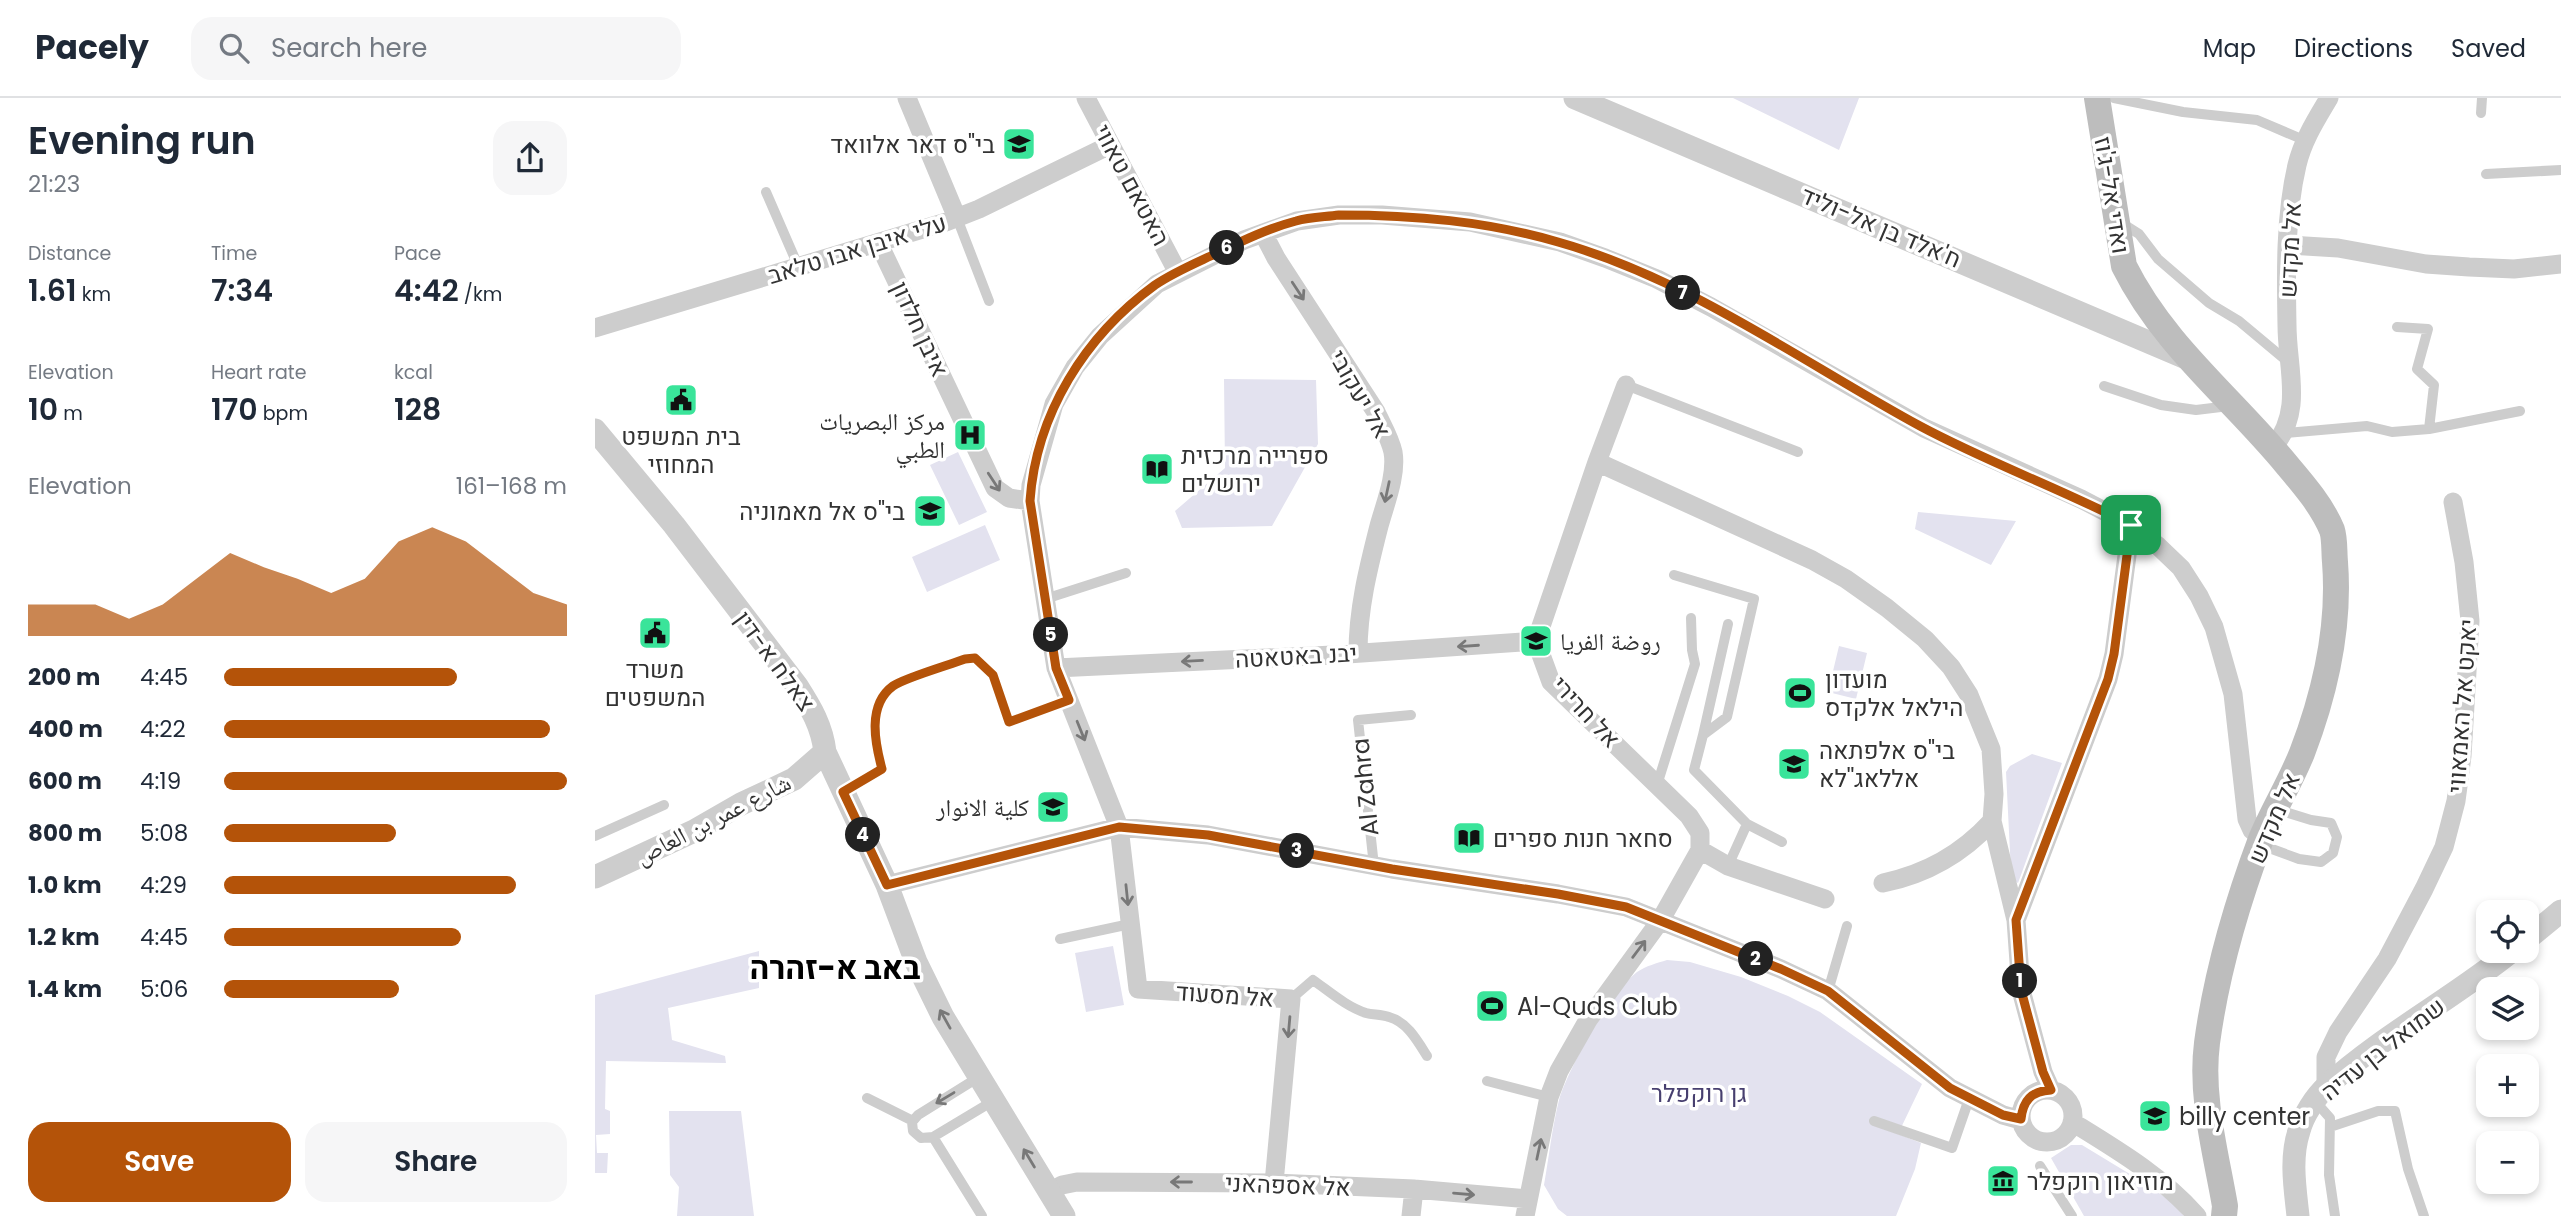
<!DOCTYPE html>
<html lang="en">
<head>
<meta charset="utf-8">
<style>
	body { margin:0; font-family:Poppins,"Noto Naskh Arabic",Heebo,sans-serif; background:#f6f6f7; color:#1f2937; height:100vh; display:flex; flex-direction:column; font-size:26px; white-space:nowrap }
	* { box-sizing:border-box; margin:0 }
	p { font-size:23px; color:#747a83 }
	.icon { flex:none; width:38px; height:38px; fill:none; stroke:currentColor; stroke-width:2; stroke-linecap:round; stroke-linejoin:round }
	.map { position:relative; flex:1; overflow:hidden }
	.panel { display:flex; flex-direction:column; background:#fff; width:595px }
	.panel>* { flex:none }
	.controls { position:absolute; left:1881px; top:802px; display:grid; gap:14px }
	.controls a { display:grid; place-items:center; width:63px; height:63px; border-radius:14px; background:#fff; box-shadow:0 4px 10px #0003; font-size:35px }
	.pin { position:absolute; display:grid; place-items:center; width:60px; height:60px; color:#fff; margin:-30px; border-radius:14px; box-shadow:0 4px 10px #0006 }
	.km { position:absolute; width:35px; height:35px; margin:-18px; border-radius:50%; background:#222; color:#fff; font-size:19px; line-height:35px; text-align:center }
	.round { display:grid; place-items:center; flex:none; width:74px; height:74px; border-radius:21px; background:#f6f6f7 }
	.head { display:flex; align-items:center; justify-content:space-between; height:119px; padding:0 28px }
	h1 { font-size:38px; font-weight:600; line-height:52px }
	.stats { display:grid; grid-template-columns:repeat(3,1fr); gap:10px; height:119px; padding:7px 28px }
	.stats div { display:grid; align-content:center }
	.stats b { font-size:30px; font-weight:600 }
	.stats small { font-size:19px; font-weight:400 }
	.stats p { font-size:19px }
	.chart { height:196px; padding:14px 28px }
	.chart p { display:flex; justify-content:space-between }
	.chart svg { width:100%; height:126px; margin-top:7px; fill:#b45309; opacity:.7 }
	.action { display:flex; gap:14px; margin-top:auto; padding:14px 28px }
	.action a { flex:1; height:80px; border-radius:21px; background:#b45309; color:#fff; font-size:28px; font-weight:600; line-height:80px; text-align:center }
	.action a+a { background:#f6f6f7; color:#1f2937 }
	ul { padding:0 28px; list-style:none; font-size:23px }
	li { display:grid; grid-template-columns:112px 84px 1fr; align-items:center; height:52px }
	li i { height:18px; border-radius:9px; background:#b45309 }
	header { display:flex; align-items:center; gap:42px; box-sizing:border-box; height:98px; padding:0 35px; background:#fff; border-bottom:2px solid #e0e1e3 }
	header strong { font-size:33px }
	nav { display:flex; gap:38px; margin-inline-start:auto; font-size:24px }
	.search { width:490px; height:63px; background:#f6f6f7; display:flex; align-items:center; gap:18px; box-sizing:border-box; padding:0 24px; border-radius:21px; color:#747a83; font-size:26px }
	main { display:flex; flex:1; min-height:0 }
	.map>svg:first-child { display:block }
</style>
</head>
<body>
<header>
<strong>Pacely</strong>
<div class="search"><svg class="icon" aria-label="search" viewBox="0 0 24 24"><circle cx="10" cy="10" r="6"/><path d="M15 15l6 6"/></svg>Search here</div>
<nav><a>Map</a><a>Directions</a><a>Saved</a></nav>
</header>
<main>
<section class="panel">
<div class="head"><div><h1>Evening run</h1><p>21:23</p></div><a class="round"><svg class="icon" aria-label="share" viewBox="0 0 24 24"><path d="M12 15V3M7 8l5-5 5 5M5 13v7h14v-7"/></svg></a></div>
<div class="stats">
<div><p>Distance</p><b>1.61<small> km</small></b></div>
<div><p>Time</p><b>7:34</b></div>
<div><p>Pace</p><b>4:42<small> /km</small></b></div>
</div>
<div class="stats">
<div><p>Elevation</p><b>10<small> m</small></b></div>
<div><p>Heart rate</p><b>170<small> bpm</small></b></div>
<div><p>kcal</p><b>128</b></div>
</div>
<div class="chart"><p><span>Elevation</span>161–168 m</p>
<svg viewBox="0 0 160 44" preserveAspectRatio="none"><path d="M0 44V33L10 33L20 33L30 38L40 33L50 24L60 15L70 20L80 24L90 29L100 24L110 11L120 6L130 11L140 20L150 29L160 33V44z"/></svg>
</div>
<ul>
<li><b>200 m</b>4:45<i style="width:68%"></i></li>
<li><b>400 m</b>4:22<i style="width:95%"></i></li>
<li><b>600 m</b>4:19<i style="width:100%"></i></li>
<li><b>800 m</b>5:08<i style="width:50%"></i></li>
<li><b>1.0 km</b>4:29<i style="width:85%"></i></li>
<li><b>1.2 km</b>4:45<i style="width:69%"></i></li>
<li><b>1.4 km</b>5:06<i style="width:51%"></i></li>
</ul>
<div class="action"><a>Save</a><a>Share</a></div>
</section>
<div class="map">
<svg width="1966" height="1118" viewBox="0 0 1966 1118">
	<rect width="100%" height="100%" fill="#fff"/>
	<!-- green -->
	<path fill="#e3e2ef" d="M1138,0H1264L1244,52Z
		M629,281L721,282L723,346L677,428L587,430L580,413L630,370Z
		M363,354L392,414L364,427L335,367Z
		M1323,414L1421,423L1396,467L1320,431Z
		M390,427L405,462L332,494L317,459Z
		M1244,548L1272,555L1261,601L1233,594Z
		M1437,656L1467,665L1423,785L1420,783L1416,774L1411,674L1415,668Z
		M518,848L529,907L491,914L480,855Z
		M164,853V890L73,910L77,942L130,958L131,965L11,963L10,1011L15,1013V1036L1,1037L2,1055H13L12,1075H0V897Z
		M1072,862L1095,864L1146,879L1193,898L1225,914L1327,986L1303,1036L1326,1045L1320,1071L1301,1118H972L963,1111L949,1087C954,1059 957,1030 964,1002C973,971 1016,893 1042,874C1051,868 1062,865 1072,862Z
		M74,1013H146L159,1118H82L84,1089L75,1077Z
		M1476,1047H1487L1543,1081L1576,1103L1589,1118H1489L1456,1060Z"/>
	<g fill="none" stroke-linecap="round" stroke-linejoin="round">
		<!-- service -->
		<path stroke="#cdcdcd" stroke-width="10" d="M1519,0L1588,14L1662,22L1709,42
			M1886,15L1887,0
			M1891,76L1966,72
			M171,94L204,170
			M362,120L394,203
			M1525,124L1544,136L1563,161L1614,205L1644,223L1693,264
			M1802,229L1833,231L1822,271L1839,287L1834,331
			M1031,287L1203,354
			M1509,288L1566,307L1601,312L1634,308
			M1690,335L1772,328L1797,334L1834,331L1925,313
			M1079,477L1159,501L1132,619L1108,637L1099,672L1152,726L1133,768
			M450,501L531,475
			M1108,637L1133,526
			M1062,687L1100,566L1097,552L1096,520
			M249,694L287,671C280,645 272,607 298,588C309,580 354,567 370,561L380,560L398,577L414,624L474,602
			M1152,726L1187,744
			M0,738L69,707
			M1666,747L1704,761L1726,764L1738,755L1742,739L1736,725L1716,722L1681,711
			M779,768L763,622L816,617
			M465,841L535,826
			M1233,893L1252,828
			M696,901L718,882C735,894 752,909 771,915C778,917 786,916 794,919C812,924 822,942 832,958
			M384,979L323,1017L317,1024L318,1033L326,1040L338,1039L398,1003
			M892,983L954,999
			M272,1000L318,1023
			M1720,1003L1735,1020L1734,1077L1740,1118
			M1279,1023L1357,1050L1374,1001
			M1735,1029L1783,1013H1800L1813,1071L1829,1118
			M338,1039L387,1118
			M1445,1068L1477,1118"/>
		<!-- minor -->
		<path stroke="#cdcdcd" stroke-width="19" d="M312,0L362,120
			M491,0L583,175
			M668,135L681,160L781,314C787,327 795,340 798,354C802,377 790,406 784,428C773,471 763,511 763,555
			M284,146L400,390L414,400L435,403
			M1694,147L1743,150L1831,166L1874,169L1919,171L1966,166
			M0,230L351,124L384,111L515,47
			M1678,350C1709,312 1692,271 1692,227C1691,175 1690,118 1702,67C1708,42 1721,22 1734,0
			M1002,364L1217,462L1251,481L1292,510L1330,541L1356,569L1374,597L1396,651L1399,696L1397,723L1421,822
			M461,570L738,557L941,543
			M1105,752L1133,768L1230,801
			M1288,785C1332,776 1367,756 1397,723
			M292,787L524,729L613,737L797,771L963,796L1031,809L1186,871L1233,893L1355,990L1408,1017L1426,1022
			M1731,989V959L1743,934L1792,861L1829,791L1849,749L1861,703L1867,658L1875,523L1869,464L1858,404
			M1456,992L1448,974L1426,892L1421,822L1513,581L1519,556L1536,427
			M1426 1018a26 26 0 1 1 52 0a26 26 0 1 1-52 0Z
			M1477,1024C1524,1053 1565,1077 1602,1118
			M679,1085L696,901L543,891L524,729L461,570L435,403L436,387L459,306L480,269L505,238L562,186L649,142L702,123L744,117H787L875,124L965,144L1010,160L1062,181L1116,209L1329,330L1486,401L1536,427L1563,448L1586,470L1604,498L1619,529L1638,596L1652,721L1657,732L1667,740
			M454,1094L467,1087L482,1084L679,1085L819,1091L933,1101
			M816,1118L819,1091
			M930,1118L954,999L964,973L993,922L1065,823L1105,752V735L1094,718L956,584L941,543L1002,364L1031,287"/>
		<!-- tertiary -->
		<path stroke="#cdcdcd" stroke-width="23" d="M980,0L1591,260
			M0,332L79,427L202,588C216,610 227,628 230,654L292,787L321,864L348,919L469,1118
			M0,779L99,733L146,706L199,681L230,654
			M1932,841L1966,813
			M1703,1118C1700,1090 1695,1060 1704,1033C1708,1018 1720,999 1732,988C1788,937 1859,900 1918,852"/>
		<!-- secondary -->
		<path stroke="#bdbdbd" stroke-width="26" d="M1502,0L1529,168C1569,248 1636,299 1692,367C1709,387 1727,408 1737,432C1740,441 1739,454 1740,464C1745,528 1730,595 1707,655C1695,685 1678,712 1666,741C1642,805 1621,878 1612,945C1605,999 1621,1055 1630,1108L1629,1118"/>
	</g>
	<!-- one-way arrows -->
	<defs><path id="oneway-shaft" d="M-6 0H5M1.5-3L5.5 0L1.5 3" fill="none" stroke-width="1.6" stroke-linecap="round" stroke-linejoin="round" transform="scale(1.75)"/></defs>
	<g stroke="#787878">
		<use href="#oneway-shaft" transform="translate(703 193) rotate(57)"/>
		<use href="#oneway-shaft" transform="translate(399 384) rotate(57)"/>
		<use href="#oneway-shaft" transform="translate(792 394) rotate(102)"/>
		<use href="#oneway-shaft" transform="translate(873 548) rotate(176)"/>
		<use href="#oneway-shaft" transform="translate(597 563) rotate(177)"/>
		<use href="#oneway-shaft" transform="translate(486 633) rotate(68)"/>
		<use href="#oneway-shaft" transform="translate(532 797) rotate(84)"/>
		<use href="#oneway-shaft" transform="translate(1044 851) rotate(-53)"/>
		<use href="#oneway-shaft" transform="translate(350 921) rotate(-119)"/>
		<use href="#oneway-shaft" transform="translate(694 929) rotate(95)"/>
		<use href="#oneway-shaft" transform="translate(350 1000) rotate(149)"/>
		<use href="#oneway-shaft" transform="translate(944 1051) rotate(-78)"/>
		<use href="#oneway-shaft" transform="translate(434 1060) rotate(-121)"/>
		<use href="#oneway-shaft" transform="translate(586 1084) rotate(-180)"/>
		<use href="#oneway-shaft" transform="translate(869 1096) rotate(5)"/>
	</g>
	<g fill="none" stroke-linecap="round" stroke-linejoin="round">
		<defs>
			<path id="route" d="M744,117C819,117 891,123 963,144C1094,181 1207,264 1325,328C1394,365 1467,391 1536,427L1519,556L1513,581L1421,822L1426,892L1448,974L1456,992C1436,993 1428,1003 1426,1021L1408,1017L1355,990L1233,893L1186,871L1031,809L963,796L797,771L613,737L524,729L292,787L248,694L287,671C280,645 272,607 298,588C309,580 354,567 370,561L380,560L398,577L414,624L474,602L461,570L435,403C441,316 490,238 560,187C579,174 601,165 622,155C647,143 674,130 701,123C715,119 730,119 744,117Z"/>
		</defs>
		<!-- route casing -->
		<use href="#route" stroke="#fff" stroke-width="14"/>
		<!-- route -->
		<use href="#route" stroke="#b45309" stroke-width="9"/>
	</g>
	<!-- icons -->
	<defs>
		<symbol id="school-square" viewBox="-11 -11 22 22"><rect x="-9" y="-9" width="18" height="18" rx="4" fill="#3ae49a" stroke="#fff"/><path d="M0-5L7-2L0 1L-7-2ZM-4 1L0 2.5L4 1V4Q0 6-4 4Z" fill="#111"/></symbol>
		<symbol id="civic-square" viewBox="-11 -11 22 22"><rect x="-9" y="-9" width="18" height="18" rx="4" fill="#3ae49a" stroke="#fff"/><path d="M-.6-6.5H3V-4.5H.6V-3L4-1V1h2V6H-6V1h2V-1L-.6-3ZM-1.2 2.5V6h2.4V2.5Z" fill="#111"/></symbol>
		<symbol id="hospital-square" viewBox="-11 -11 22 22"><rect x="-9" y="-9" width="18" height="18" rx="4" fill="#3ae49a" stroke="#fff"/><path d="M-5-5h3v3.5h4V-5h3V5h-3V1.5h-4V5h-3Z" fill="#111"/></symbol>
		<symbol id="library-square" viewBox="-11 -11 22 22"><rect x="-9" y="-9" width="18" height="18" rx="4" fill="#3ae49a" stroke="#fff"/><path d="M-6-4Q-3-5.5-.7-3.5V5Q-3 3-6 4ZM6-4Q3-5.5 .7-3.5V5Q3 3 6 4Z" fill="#111"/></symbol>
		<symbol id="stadium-square" viewBox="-11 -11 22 22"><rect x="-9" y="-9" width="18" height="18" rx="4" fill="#3ae49a" stroke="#fff"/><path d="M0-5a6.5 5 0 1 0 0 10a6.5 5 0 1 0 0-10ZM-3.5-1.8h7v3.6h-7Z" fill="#111"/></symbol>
		<symbol id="university-square" viewBox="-11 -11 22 22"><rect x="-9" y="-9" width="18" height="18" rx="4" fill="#3ae49a" stroke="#fff"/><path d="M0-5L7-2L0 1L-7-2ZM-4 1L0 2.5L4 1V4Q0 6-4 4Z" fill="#111"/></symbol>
		<symbol id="museum-square" viewBox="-11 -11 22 22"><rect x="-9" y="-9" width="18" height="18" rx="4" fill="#3ae49a" stroke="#fff"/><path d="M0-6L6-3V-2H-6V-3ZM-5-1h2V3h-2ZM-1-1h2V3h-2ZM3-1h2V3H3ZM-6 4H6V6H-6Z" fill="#111"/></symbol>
	</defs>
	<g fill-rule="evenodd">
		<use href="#school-square" x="405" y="27" width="38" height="38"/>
		<use href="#civic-square" x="67" y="283" width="38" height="38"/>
		<use href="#hospital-square" x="356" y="318" width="38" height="38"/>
		<use href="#library-square" x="543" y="352" width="38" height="38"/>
		<use href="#school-square" x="316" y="394" width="38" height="38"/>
		<use href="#civic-square" x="41" y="516" width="38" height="38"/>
		<use href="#school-square" x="922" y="524" width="38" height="38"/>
		<use href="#stadium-square" x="1186" y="576" width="38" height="38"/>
		<use href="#school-square" x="1180" y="647" width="38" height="38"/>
		<use href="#university-square" x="439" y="690" width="38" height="38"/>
		<use href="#library-square" x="855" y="721" width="38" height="38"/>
		<use href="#stadium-square" x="878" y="889" width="38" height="38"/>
		<use href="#university-square" x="1541" y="999" width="38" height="38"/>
		<use href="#museum-square" x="1389" y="1064" width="38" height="38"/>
	</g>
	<g text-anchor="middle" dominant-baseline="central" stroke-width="7" stroke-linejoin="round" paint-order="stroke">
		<!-- poi labels -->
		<g font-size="24" fill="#333" stroke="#fff" text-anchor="start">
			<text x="400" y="46" text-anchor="end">בי"ס דאר אלוואד</text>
			<text x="350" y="323" text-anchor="end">مركز البصريات<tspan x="350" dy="28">الطبي</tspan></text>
			<text x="86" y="338" text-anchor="middle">בית המשפט<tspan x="86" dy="28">המחוזי</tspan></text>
			<text x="586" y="357">ספרייה מרכזית<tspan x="586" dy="28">ירושלים</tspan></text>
			<text x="310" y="413" text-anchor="end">בי"ס אל מאמוניה</text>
			<text x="965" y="543">روضة الفريا</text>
			<text x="60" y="571" text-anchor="middle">משרד<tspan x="60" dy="28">המשפטים</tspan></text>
			<text x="1230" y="581">מועדון<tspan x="1230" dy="28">הילאל אלקדס</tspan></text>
			<text x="1224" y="652">בי"ס אלפתאה<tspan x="1224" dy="28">אללאג''לא</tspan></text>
			<text x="434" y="709" text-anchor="end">كلية الانوار</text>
			<text x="898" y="740">סחאר חנות ספרים</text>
			<text x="922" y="908">Al-Quds Club</text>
			<text x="1584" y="1018">billy center</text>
			<text x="1432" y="1083">מוזיאון רוקפלר</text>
		</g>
		<!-- street labels -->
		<g font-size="24" fill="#333" stroke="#fff">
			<text transform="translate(537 87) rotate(62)">האטאם טאווי</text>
			<text transform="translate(1517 97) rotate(81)">ואדי אל-ג'וז</text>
			<text transform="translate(1286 129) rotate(23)">ח'אלד בן אל-וליד</text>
			<text transform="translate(262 151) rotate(-17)">עלי איבן אבו טלאב</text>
			<text transform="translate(1695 152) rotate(-87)">אל מקדש</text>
			<text transform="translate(325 231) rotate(65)">איבן חלדון</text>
			<text transform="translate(765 296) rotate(60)">אל יעקובי</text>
			<text transform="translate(701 558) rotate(-3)">יבנ באטאטה</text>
			<text transform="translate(180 563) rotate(54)">צאלח א-דין</text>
			<text transform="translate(1867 608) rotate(-86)">יאקט אל האמאווי</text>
			<text transform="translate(991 614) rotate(47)">אל חרירי</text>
			<text transform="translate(770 689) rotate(-96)">Al Zahra</text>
			<text transform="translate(1679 720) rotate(-67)">אל מקדש</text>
			<text transform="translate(118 721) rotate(-27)">شارع عمر بن العاص</text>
			<text transform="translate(630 897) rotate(4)">אל מסעוד</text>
			<text transform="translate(1788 951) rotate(-38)">שמואל בן עדיה</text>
			<text transform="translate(693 1087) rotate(2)">אל אספהאני</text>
		</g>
		<!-- park labels -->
		<g font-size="24" fill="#473f6f" stroke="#fff">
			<text x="1104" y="995">גן רוקפלר</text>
		</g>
		<!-- district labels -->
		<g font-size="32" font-weight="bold" fill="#000" stroke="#fff">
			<text x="240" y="869">באב א-זהרה</text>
		</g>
	</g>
</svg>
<div class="controls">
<a><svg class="icon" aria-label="locate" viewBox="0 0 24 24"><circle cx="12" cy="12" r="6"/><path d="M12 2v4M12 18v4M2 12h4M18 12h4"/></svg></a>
<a><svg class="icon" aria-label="layers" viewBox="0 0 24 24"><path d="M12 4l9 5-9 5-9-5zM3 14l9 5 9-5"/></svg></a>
<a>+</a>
<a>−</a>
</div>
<div class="pin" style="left:1536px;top:427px;background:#1e9e55"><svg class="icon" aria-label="arrive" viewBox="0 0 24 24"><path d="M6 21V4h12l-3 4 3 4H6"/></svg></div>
<b class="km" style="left:1425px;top:883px">1</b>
<b class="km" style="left:1161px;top:861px">2</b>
<b class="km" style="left:702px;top:753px">3</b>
<b class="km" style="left:268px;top:737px">4</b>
<b class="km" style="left:456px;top:537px">5</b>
<b class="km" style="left:632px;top:150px">6</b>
<b class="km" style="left:1088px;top:195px">7</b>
</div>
</main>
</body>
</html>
